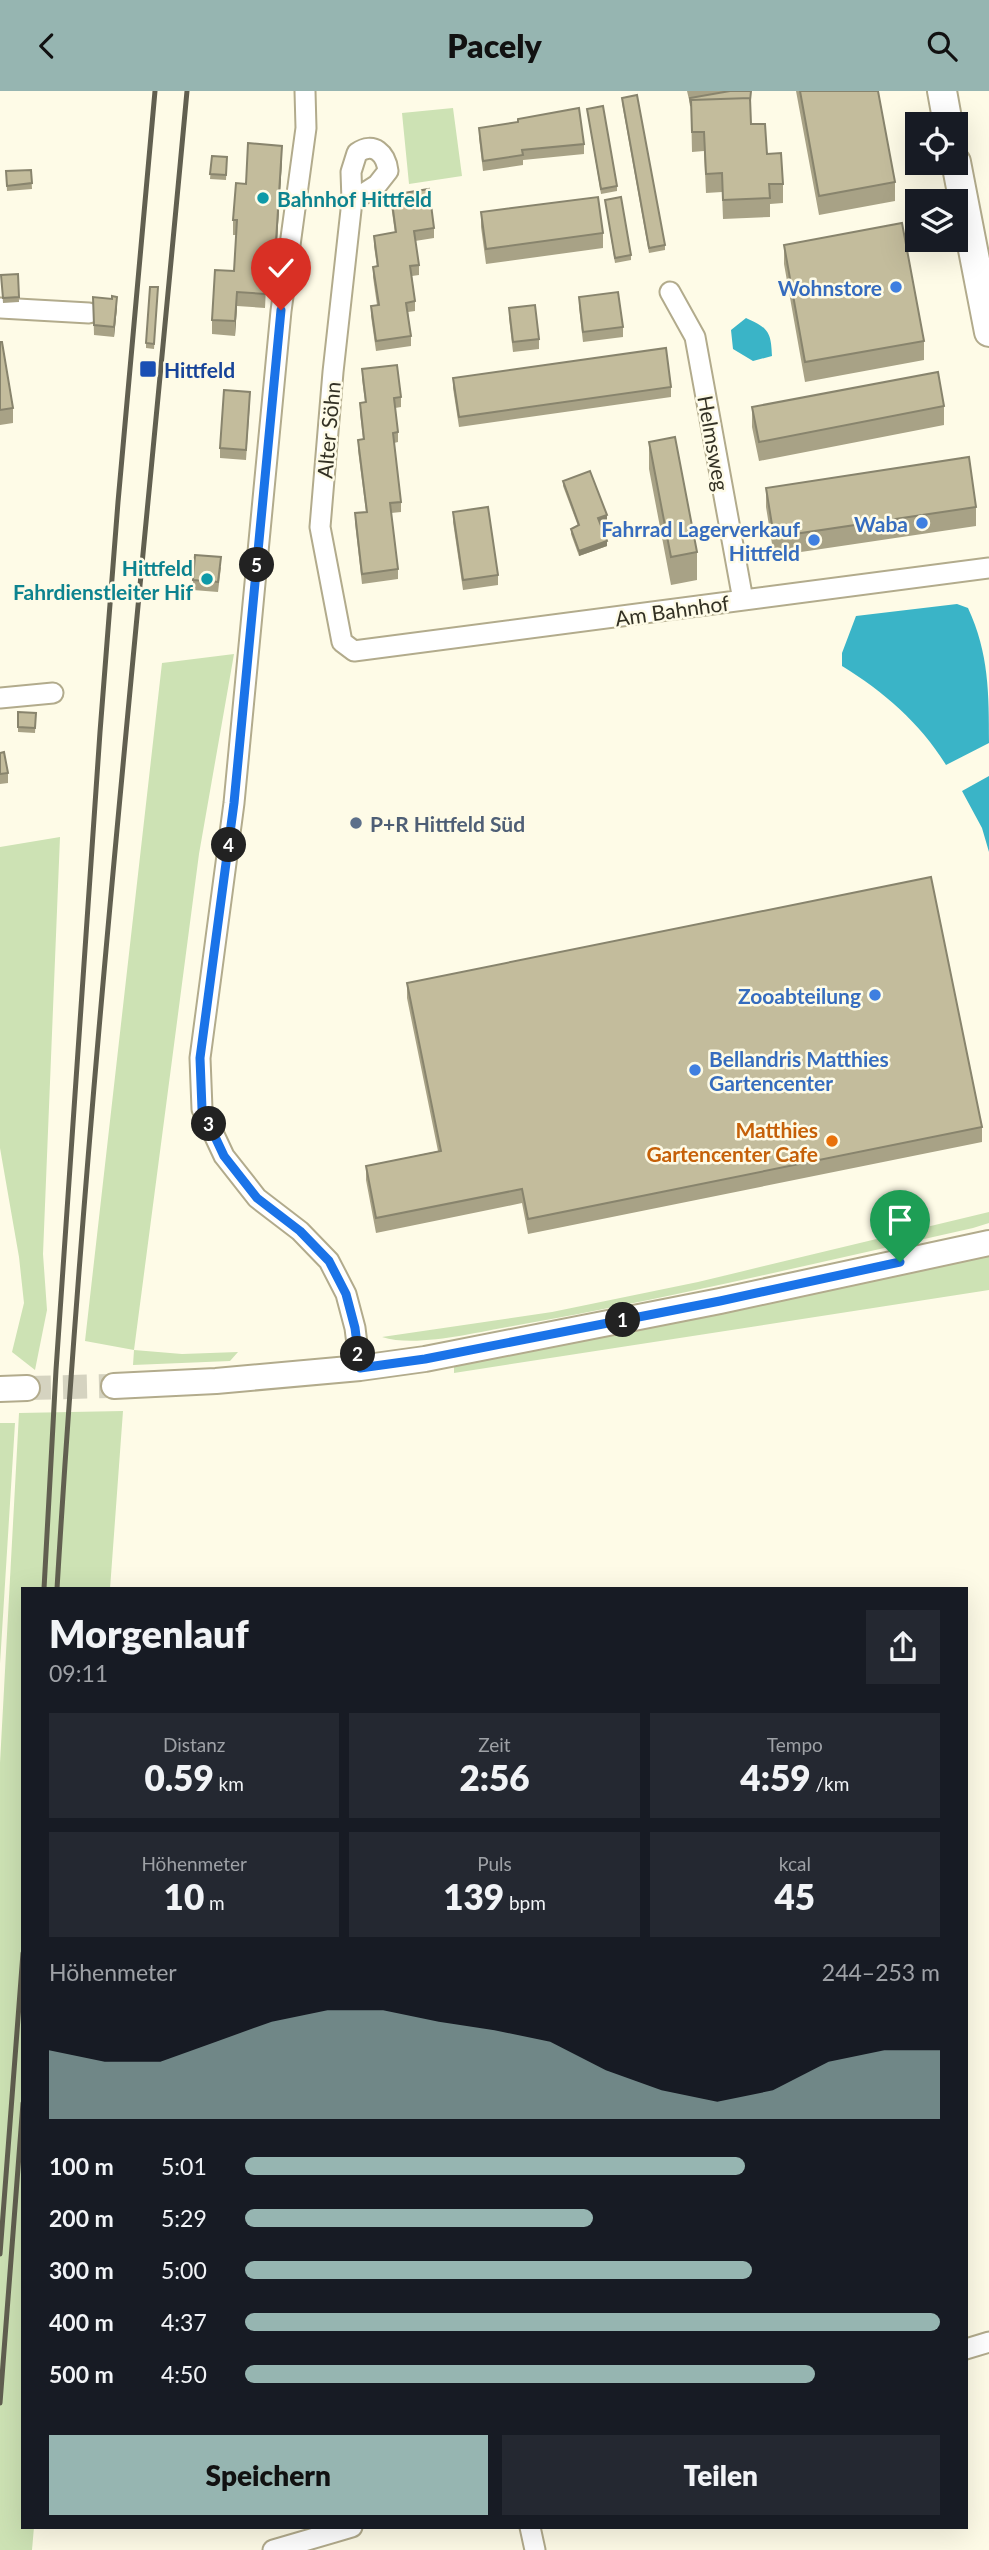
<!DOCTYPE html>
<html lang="de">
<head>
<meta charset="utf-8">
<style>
	body { margin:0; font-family:Lato,sans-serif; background:#242831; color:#f1f3f6; height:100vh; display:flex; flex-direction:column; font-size:26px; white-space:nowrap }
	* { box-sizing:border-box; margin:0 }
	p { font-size:23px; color:#9ea1a6 }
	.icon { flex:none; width:38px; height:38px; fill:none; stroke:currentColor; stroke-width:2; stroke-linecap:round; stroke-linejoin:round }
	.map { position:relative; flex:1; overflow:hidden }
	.sheet { position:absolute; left:21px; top:1496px; width:947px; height:942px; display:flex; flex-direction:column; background:#171b24; border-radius:0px; box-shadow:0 7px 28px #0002 }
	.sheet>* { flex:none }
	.fabs { position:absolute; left:905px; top:21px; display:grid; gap:14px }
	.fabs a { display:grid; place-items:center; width:63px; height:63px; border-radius:0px; background:#171b24; box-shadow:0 7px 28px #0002; font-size:35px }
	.pin { position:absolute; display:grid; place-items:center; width:60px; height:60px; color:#fff; margin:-72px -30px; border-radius:50% 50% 50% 0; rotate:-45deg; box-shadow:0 0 7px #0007 }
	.pin .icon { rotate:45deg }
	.km { position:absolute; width:35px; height:35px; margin:-18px; border-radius:50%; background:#222; color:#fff; font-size:19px; line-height:35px; text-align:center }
	.round { display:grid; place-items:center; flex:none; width:74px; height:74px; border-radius:0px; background:#242831 }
	.head { display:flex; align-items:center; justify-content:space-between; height:119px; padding:0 28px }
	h1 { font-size:38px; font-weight:800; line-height:52px }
	.metrics { display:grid; grid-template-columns:repeat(3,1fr); gap:10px; height:119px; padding:7px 28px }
	.metrics div { display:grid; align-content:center; border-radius:0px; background:#242831; text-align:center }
	.metrics b { font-size:35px; font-weight:800 }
	.metrics small { font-size:19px; font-weight:400 }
	.metrics p { font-size:19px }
	.chart { height:196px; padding:14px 28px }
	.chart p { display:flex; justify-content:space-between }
	.chart svg { width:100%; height:126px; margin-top:7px; fill:#96b5b1; opacity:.7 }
	.primary-button { display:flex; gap:14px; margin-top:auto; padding:14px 28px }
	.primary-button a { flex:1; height:80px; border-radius:0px; background:#96b5b1; color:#111; font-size:28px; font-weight:800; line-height:80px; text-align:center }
	.primary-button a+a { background:#242831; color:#f1f3f6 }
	ul { padding:0 28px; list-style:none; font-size:23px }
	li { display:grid; grid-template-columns:112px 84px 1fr; align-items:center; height:52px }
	li i { height:18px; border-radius:9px; background:#96b5b1 }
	header { display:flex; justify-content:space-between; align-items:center; height:91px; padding:0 28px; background:#96b5b1; color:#111; font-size:32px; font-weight:800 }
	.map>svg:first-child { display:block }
</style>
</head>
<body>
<header><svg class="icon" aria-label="back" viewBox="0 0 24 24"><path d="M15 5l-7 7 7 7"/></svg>Pacely<svg class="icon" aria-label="search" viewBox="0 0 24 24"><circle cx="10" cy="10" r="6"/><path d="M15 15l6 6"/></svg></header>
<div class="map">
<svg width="989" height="2459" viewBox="0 0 989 2459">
	<rect width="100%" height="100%" fill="#fefbe7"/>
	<!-- green -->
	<path fill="#cde2b4" d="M453,17L462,85L409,93L402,22Z
		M234,563L199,763L134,1259L182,1263L238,1261L230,1270L133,1274L134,1259L85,1250L162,572Z
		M60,746L43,1163L47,1219L35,1279L12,1261L24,1212L19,1166L0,1057V756Z
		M989,1121V1132L973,1137C820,1171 667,1208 513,1235C477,1241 416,1257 382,1246L552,1221L698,1191Z
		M989,1164V1199L454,1282V1274Z
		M123,1320L110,1498H23V2436H34L32,2459H0V1672L19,1322Z
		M0,1332H15L0,1573Z"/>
	<!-- water -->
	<path fill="#3ab4c7" d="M746,227C768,237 771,240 772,265L753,270L733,258L731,239Z
		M957,513L968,517C989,562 989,603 989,652L946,674C921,633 883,600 842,575V562L856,525Z
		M989,685V761L982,737L962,700Z"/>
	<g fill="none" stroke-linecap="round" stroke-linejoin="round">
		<!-- tertiary-tunnel -->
		<path stroke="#d5d3c0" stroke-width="24" stroke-dasharray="24 12" stroke-linecap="butt" d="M27,1297L114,1295"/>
		<defs>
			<path id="minor" d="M305,0L306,37L281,220L234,712L200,967L202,1018L224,1065L257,1107L300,1140L329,1170L346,1203L355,1237L360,1277
				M352,110L377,94L388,80C386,63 374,50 357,62L351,81L352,110L333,281L320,436L342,551L354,560L989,477
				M670,201L695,246L743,509
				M0,217L89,222
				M0,607L53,602
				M966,2258L989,2251
				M530,2436L535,2459
				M273,2459L352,2436"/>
			<path id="tertiary" d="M114,1295L216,1290L360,1277L425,1268L720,1210L989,1152
				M0,1298L27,1297"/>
			<path id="secondary" d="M942,0L948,33
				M956,71L989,241"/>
		</defs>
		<!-- minor casing -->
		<use href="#minor" stroke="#b2ab8c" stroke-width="23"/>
		<!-- tertiary casing -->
		<use href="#tertiary" stroke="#b2ab8c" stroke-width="28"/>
		<!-- secondary casing -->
		<use href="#secondary" stroke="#b2ab8c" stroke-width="32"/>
		<!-- minor -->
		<use href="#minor" stroke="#fff" stroke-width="19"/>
		<!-- tertiary -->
		<use href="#tertiary" stroke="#fff" stroke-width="24"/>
		<!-- secondary -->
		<use href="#secondary" stroke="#fff" stroke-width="28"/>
		<!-- rail -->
		<path stroke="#615f50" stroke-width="5" d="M44,1498L56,1279L100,641L118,411L155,0
			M57,1498C87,998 141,499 187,0
			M0,2163L23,1862
			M0,2312L23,2012"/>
	</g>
	<!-- wall -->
	<path fill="#a8a286" d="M687,0H751V33L783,93V112L770,113V126L723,128L722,101L706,102L704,60L692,61L691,17Z
		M796,0H878L895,91V110L819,124Z
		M622,7L665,154V159L649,162L622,12Z
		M587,18L617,95V100L601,103Z
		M479,37L584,53V63L523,69V74L483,80L479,47Z
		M212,65L227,66L226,89L210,88Z
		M282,69L274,198L266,197L265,217L237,215L235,245L212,243V229L234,180L236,144H233V129L246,93Z
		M31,79L32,98L7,100L6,80Z
		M391,104L434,137V147L415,150L419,174V184L412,185L415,210V220L408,221L411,245V255L376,260L371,225V215L377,214L373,186V176H377L374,155V145L395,142L391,114Z
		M605,109L631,164V169L615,172Z
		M481,121L603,142V157L486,173L481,136Z
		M784,154L924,250V269L805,291L784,173Z
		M18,183L19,211L3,212L1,184Z
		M158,196L154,258L146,257V252Z
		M93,206L117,216L114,246L94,244Z
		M579,206L623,236V246L583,251L579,216Z
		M509,217L539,248V258L513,261L509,227Z
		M0,251L13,317V332L0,334Z
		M362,278L401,306V316L395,317L398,341V351L394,352L401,411V421L391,422L398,478V488L362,493L355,432V422L366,421L358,359V349L363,348L360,322V312L365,311L362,288Z
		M453,287L671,296V306L459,336L453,297Z
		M250,311L246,369L220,367V357Z
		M944,315V334L759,370L752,336V316Z
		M649,351L697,461V489L671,494L649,378Z
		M563,390L607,429L600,432L607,455L579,465L571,443V438L578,435L563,395Z
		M766,397L976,416V435L774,465L766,416Z
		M453,421L498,484V494L463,499L453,431Z
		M221,476L218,501L193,499V489Z
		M18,621L36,622L35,642L18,641Z
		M0,662L8,682V692L0,693Z
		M407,892L982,1036V1051L528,1143L522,1112L376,1142L366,1089V1075L438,1060L407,907Z"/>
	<!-- shaded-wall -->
	<path fill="#88846d" d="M282,55V69L274,198V183Z
		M237,201V215L235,245V230Z
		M117,206V216L114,246V236Z
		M607,424V429L598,433V427Z
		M607,450V455L579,465V460Z"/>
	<!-- building -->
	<path fill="#c3bc9c" stroke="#88846d" stroke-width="2" d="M730,0H751L750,10V7L691,9V15L690,7Z
		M800,0H878L895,91L819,105Z
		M637,4L665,154L649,157L622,7Z
		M750,7L751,33H765L767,63L781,62L783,93H769L770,107L723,109L722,82L706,83L704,41H692L691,9Z
		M603,15L617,95L601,98L587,18Z
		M579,17L584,53L522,59L523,64L483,70L479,37L518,31V28Z
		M248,52L282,55L274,183L266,182L265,203L237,201L235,230L212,229L215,179L234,180L237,129H233L236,92L246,93Z
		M212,65L227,66L226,84L210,83Z
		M31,79L32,92L7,95L6,80Z
		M429,98L434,137L414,140L419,174L410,175L415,210L406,212L411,245L376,250L371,215L379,214L373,176L378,175L374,145L396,141L391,104Z
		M598,106L603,142L486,158L481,121Z
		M621,106L631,164L615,167L605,109Z
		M902,132L924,250L805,271L784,154Z
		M18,183L19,206L3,207L1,184Z
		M150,196H158L154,253L146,252Z
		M618,201L623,236L583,241L579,206Z
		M112,205L117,206L114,236L94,234L93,206L112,208Z
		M535,214L539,248L513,251L509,217Z
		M0,251H2L13,317L0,319Z
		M666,257L671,296L459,326L453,287Z
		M397,274L401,306L394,307L398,341L393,342L401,411L390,412L398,478L362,483L355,422L367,421L358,349L364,348L360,312L366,311L362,278Z
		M938,281L944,315L759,351L752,316Z
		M224,299L250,301L246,359L220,357Z
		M675,346L697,461L671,466L649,351Z
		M969,366L976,416L774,446L766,397Z
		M590,380L607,424L598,427L607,450L579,460L571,438L579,434L563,390Z
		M488,416L498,484L463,489L453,421Z
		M195,464L221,466L218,491L193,489Z
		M18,621L36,622L35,637L18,636Z
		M4,661L8,682L0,683V662Z
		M931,786L982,1036L528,1128L522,1098L376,1127L366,1075L441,1060L407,892Z"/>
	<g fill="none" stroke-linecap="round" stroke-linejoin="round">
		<defs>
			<path id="route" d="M281,219L234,712L200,967L202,1018L224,1065L257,1107L300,1140L329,1170L346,1203L355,1237L360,1277L425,1268L720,1210L900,1171"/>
		</defs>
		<!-- route casing -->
		<use href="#route" stroke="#fff" stroke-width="14"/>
		<!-- route -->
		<use href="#route" stroke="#1a73e8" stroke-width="9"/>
	</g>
	<!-- markers -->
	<g fill="#0f9aa8" stroke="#fefbe7" stroke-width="2.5">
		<circle cx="263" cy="107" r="7"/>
		<circle cx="207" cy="488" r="7"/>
	</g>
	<g fill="#3f7fe0" stroke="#fefbe7" stroke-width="2.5">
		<circle cx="896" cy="196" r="7"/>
		<circle cx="922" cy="432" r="7"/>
		<circle cx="814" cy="449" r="7"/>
		<circle cx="875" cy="904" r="7"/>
		<circle cx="695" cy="979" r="7"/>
	</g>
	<rect fill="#1a4fb4" stroke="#fefbe7" stroke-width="2.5" x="139" y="269" width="18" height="18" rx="3.5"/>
	<circle fill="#5c6f8a" stroke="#fefbe7" stroke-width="2.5" cx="356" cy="732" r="7"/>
	<circle fill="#e8710a" stroke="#fefbe7" stroke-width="2.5" cx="832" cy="1050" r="7"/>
	<g text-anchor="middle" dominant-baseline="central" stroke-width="5" stroke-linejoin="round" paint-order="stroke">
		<!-- culture labels -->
		<g font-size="21" font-weight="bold" fill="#0d838f" stroke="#fefbe7" text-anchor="start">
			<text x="277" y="107">Bahnhof Hittfeld</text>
			<text x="193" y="476" text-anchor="end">Hittfeld<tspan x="193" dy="24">Fahrdienstleiter Hif</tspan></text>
		</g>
		<!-- shop labels -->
		<g font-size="21" font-weight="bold" fill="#366cbe" stroke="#fefbe7" text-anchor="end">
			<text x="882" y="196">Wohnstore</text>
			<text x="908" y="432">Waba</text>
			<text x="800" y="437">Fahrrad Lagerverkauf<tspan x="800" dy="24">Hittfeld</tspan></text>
			<text x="861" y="904">Zooabteilung</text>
			<text x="709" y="967" text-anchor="start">Bellandris Matthies<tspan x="709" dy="24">Gartencenter</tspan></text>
		</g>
		<!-- transit labels -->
		<g font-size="21" font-weight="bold" fill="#164399" stroke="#fefbe7" text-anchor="start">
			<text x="164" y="278">Hittfeld</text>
		</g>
		<!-- street labels -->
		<g font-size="21" fill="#333124" stroke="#fefbe7">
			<text transform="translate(328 339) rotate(-85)">Alter Söhn</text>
			<text transform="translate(714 352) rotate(80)">Helmsweg</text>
			<text transform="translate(672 519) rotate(-8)">Am Bahnhof</text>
		</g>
		<!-- service labels -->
		<g font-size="21" font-weight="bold" fill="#4e5e75" stroke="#fefbe7" text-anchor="start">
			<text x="370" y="732">P+R Hittfeld Süd</text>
		</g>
		<!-- food labels -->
		<g font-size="21" font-weight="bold" fill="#c56008" stroke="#fefbe7" text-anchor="end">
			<text x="818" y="1038">Matthies<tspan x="818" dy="24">Gartencenter Cafe</tspan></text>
		</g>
	</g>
</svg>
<div class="fabs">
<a><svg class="icon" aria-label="locate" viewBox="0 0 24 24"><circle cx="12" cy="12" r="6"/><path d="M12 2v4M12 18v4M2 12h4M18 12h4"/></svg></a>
<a><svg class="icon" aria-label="layers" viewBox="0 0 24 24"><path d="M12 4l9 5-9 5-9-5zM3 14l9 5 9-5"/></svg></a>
</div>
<div class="pin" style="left:900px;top:1171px;background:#1e9e55"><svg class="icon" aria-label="arrive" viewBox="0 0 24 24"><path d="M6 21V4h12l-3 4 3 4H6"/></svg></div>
<div class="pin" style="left:281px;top:219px;background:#d93025"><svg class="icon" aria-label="check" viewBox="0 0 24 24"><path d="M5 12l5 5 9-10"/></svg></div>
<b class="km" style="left:623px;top:1229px">1</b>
<b class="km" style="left:358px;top:1263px">2</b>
<b class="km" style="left:209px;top:1033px">3</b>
<b class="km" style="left:229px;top:754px">4</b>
<b class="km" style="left:257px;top:474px">5</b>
<section class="sheet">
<div class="head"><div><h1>Morgenlauf</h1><p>09:11</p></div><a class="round"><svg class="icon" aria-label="share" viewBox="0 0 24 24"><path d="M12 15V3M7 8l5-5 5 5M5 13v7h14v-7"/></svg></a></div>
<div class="metrics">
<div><p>Distanz</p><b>0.59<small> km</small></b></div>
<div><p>Zeit</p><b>2:56</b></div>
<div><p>Tempo</p><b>4:59<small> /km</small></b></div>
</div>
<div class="metrics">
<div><p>Höhenmeter</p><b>10<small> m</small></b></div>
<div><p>Puls</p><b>139<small> bpm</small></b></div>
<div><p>kcal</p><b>45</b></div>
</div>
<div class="chart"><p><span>Höhenmeter</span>244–253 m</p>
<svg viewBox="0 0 160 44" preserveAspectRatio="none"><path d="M0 44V20L10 24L20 24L30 17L40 10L50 6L60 6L70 10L80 13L90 17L100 27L110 34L120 38L130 34L140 24L150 20L160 20V44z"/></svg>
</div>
<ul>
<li><b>100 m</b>5:01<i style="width:72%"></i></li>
<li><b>200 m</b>5:29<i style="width:50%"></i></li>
<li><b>300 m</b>5:00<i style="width:73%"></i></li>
<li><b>400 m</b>4:37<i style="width:100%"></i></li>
<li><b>500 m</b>4:50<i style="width:82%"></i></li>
</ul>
<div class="primary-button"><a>Speichern</a><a>Teilen</a></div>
</section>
</div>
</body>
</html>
